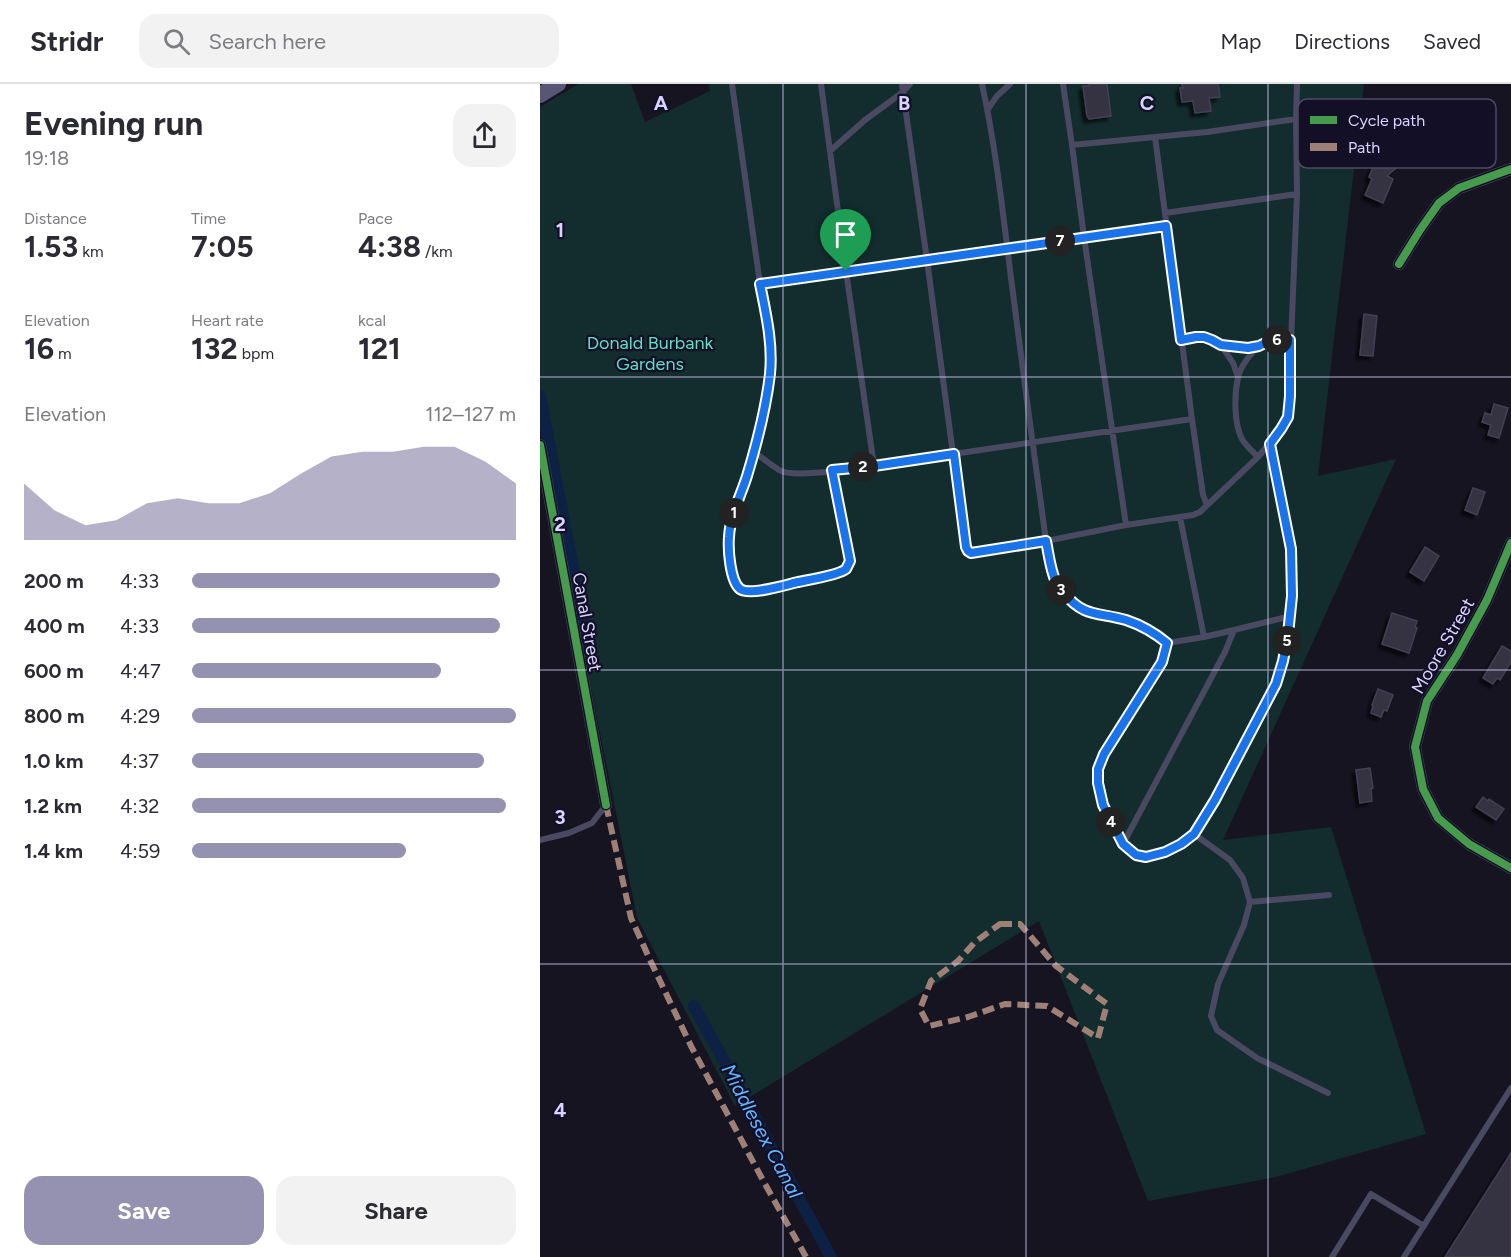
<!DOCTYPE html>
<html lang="en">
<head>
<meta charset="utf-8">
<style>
	body { margin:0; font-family:Figtree,sans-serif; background:#f2f2f3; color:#2b2b33; height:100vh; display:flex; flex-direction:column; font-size:22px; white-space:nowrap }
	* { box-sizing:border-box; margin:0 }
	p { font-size:20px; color:#7c7c81 }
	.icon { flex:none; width:33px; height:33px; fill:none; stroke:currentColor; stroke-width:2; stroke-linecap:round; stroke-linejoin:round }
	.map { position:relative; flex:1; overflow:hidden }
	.panel { display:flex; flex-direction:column; background:#fff; width:540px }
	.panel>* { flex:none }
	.pin { position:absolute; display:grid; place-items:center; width:51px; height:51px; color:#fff; margin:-62px -26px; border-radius:50% 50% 50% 0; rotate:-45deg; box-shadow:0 0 6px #0007 }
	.pin .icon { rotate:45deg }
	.km { position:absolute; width:30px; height:30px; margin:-15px; border-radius:50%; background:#222; color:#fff; font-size:16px; line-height:30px; text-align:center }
	.round { display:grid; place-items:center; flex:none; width:63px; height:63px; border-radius:18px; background:#f2f2f3 }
	.overview { display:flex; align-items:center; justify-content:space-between; height:102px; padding:0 24px }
	h1 { font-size:33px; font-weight:700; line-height:45px }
	.stats { display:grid; grid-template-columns:repeat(3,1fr); gap:9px; height:102px; padding:6px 24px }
	.stats div { display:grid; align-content:center }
	.stats b { font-size:30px; font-weight:700 }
	.stats small { font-size:16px; font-weight:400 }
	.stats p { font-size:16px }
	.chart { height:168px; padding:12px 24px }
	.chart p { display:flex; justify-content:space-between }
	.chart svg { width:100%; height:108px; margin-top:6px; fill:#9591b1; opacity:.7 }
	.cta { display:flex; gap:12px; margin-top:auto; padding:12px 24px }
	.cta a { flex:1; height:69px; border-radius:18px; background:#9591b1; color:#fff; font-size:24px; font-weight:700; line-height:69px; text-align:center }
	.cta a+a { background:#f2f2f3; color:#2b2b33 }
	ul { padding:0 24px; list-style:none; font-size:20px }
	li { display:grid; grid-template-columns:96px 72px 1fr; align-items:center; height:45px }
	li i { height:15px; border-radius:8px; background:#9591b1 }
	header { display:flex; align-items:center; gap:36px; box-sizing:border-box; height:84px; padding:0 30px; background:#fff; border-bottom:2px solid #e1e1e2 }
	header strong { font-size:28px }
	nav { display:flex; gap:33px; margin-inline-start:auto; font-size:21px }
	.search { width:420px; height:54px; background:#f2f2f3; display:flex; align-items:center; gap:15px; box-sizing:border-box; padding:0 21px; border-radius:18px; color:#7c7c81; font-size:22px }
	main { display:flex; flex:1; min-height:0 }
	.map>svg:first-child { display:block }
</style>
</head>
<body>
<header>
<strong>Stridr</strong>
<div class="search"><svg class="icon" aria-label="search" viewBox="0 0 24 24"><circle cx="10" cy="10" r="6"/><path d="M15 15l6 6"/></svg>Search here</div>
<nav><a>Map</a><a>Directions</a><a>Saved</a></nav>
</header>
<main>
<section class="panel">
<div class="overview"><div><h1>Evening run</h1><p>19:18</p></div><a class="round"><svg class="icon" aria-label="share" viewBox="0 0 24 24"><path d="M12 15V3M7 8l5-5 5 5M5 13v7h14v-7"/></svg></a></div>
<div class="stats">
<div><p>Distance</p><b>1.53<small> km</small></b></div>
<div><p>Time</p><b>7:05</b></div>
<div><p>Pace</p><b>4:38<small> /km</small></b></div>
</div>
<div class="stats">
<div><p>Elevation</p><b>16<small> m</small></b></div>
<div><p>Heart rate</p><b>132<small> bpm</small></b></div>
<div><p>kcal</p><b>121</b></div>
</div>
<div class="chart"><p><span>Elevation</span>112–127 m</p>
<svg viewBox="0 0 160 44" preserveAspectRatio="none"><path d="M0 44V21L10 32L20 38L30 36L40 29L50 27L60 29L70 29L80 25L90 17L100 10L110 8L120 8L130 6L140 6L150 12L160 21V44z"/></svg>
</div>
<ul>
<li><b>200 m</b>4:33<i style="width:95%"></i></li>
<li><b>400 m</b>4:33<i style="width:95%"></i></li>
<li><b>600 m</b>4:47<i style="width:77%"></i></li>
<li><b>800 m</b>4:29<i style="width:100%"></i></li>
<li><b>1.0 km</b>4:37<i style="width:90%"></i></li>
<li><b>1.2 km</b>4:32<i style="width:97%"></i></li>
<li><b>1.4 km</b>4:59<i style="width:66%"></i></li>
</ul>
<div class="cta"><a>Save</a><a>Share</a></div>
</section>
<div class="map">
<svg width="971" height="1173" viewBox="0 0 971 1173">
	<defs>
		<filter id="shadow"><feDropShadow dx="-4" dy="4" stdDeviation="1.5" flood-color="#0009"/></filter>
	</defs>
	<rect width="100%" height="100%" fill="#161421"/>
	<!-- green -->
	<path fill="#132c2d" d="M38,0H91L105,38L170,7L169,0H824L778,392L856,375L683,756L791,743L886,1050L736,1093L608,1117L499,837L195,1022L97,834L40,549L0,328V23Z"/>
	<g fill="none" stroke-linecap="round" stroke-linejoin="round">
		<!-- canal -->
		<path stroke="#0d2144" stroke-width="12" d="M0,312L48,563
			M154,922L291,1173"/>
	</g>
	<!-- building -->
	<path fill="#343243" stroke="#433f54" stroke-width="1.5" filter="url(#shadow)" d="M549,0H567L571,32L549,35L547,32L543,2H549Z
		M642,0H678L680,13L669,14L671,27L655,29L653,17L642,18L640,4H643Z
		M852,65L863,78L847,92L853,95L843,119L825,111L832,95L829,93L839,69L845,72Z
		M824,230L837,232L833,272L820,271Z
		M954,320L968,324L959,354L948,351L951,341L942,338L945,329L951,331Z
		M933,404L945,408L937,431L925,426Z
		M885,463L899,472L884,497L870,488Z
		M852,529L877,537L875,543L877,544L869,569L842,560Z
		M962,562L971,567V578L960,596L957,594L953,600L943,594Z
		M838,605L853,611L847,627L844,626L841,633L831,629L833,622L832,621Z
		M830,684L833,704L831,705L832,717L820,719L816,686Z
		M943,713L948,717L949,715L964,725L956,736L936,723Z
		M971,1069V1173H905Z"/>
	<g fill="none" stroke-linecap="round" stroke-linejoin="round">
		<!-- service -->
		<path stroke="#4a4962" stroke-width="6" d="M192,0L220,200L306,187L334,382L413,370L426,463L428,467L431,469L506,457C494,369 482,282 471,194C463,130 456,64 442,0
			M281,0L306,187L387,176L363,8L325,36L290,67
			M362,0L363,8L370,0
			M523,0L532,61
			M448,25L457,12L470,0
			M756,35L757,110
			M615,53L532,61L544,153L626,142
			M625,129L652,335L413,370L387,176L544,153L586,441L653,431L660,428L718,373
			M641,256C658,253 666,252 681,261
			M750,256C741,256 731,256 722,261C712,266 700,283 698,294C694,311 694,340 702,355C706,362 712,367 718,373L741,345L748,333L757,110L625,129L615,53L667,48L756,35L757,0
			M698,293L693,279L681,261L708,263L719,262
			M652,335L663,411L667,421
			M214,368C222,337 231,305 231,273C231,248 225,224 220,200
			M292,386L308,460L311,477L306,484L300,488L259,498L212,507L206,508L198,503L192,490L189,452L192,435L214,368C223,374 232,382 241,387C257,394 315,384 334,382
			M640,433L664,553L694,546
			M586,441L506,457C508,467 509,479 512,489C519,508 534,525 554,530C564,533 576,533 586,536C601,541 615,549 627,559L622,578L564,670L558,685V699L563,721L573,743L583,760L596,771L606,773L625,768L641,760L654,750L675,716L736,599L743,577L752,512L751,465L730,360
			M627,559L664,553
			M654,750L690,776L703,794L710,818L704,841L678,900L671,932L677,946L717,974L788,1009
			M0,756L29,749L52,739L66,721
			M583,760L685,568L694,546L751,532
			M710,818L789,811
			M792,1173L831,1110L884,1142
			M864,1173L971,1004"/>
		<!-- minor -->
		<path stroke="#4a4962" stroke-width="12" d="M859,180L880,146L899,119L919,104L971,85
			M0,361L66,721
			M971,459L947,516L917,571L887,617L875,663L883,705L898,734L929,760L971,784"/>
		<!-- secondary -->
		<path stroke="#575674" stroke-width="16" d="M0,11L18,0"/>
		<!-- quiet -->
		<path stroke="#9e8076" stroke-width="6" stroke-dasharray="12 6" stroke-linecap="butt" d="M66,721L91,834L111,878L151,962L225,1100L266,1173
			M460,840H480L516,882L567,920L558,954L507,922L465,920L428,933L389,942L380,925L391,897L418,877L435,858Z"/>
		<defs>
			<path id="cycleway" d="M859,180L880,146L899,119L919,104L971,85
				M0,361L66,721
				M971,459L947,516L917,571L887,617L875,663L883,705L898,734L929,760L971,784"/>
		</defs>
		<!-- cycleway casing -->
		<use href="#cycleway" stroke="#130f26" stroke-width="11"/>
		<!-- cycleway -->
		<use href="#cycleway" stroke="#469c4c" stroke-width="8"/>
	</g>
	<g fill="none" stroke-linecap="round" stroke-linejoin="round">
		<defs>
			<path id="route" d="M626,142L641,256L656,253H664L672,256L681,261L708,264L719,262L727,258L737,256H750V312L748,333L741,345L730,360L751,465L752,512L748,550L743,577L736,600L675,716L654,750L641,760L625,768L606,773L596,771L583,760L563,721L558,699V685L564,670L622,578L627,559C615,549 601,541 586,536C559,528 544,534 524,509C521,506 518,502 516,498C510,485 509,471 506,457L431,469L428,467L426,463L414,370L334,382L292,386L310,477C309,479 307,483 306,485C299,491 268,496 258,498C245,501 210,512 200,505C190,497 188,465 189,453C190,432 201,411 207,392C217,359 226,324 230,290C233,259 226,230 220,200Z"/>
		</defs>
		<!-- route casing -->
		<use href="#route" stroke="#fff" stroke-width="12"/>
		<!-- route -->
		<use href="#route" stroke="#1a73e8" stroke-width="8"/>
	</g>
	<!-- grid -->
	<path fill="none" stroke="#d9d4ff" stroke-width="1.5" stroke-opacity="0.55" d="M243,0V1173M486,0V1173M728,0V1173M0,293H971M0,586H971M0,880H971"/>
	<g text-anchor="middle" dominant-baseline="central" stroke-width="4.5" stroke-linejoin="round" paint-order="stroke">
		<!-- park labels -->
		<g font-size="18" fill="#5fe0c0" stroke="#130f26">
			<text x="110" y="259">Donald Burbank<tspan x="110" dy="21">Gardens</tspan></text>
		</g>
		<!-- street labels -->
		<g font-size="18" fill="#d9d4ff" stroke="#130f26">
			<text transform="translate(47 538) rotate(80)">Canal Street</text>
			<text transform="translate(903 562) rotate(-60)">Moore Street</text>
		</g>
		<!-- water labels -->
		<g font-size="20" font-style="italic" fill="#62b6ff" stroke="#130f26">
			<text transform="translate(222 1047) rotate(62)">Middlesex Canal</text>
		</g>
	</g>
	<!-- legend -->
	<rect x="758" y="15" width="198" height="69" rx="9" fill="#130f26" stroke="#4e4a67" stroke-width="1.5"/>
	<rect x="770" y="32" width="27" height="8" fill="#469c4c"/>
	<rect x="770" y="59" width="27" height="8" fill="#9e8076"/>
	<g font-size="16" fill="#d9d4ff">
		<text x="808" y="42">Cycle path</text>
		<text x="808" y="69">Path</text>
	</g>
	<g font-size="20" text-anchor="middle" font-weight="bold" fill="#d9d4ff" stroke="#130f26" stroke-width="4.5" stroke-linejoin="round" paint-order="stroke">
		<text x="121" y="26">A</text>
		<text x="364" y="26">B</text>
		<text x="607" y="26">C</text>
		<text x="20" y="153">1</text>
		<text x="20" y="447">2</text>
		<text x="20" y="740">3</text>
		<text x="20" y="1033">4</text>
	</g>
</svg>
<div class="pin" style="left:306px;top:187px;background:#1e9e55"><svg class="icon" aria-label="arrive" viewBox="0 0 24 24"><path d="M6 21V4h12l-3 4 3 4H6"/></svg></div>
<b class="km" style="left:194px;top:429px">1</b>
<b class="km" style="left:323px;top:383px">2</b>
<b class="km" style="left:521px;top:506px">3</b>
<b class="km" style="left:571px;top:738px">4</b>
<b class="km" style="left:747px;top:557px">5</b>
<b class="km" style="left:737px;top:256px">6</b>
<b class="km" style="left:520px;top:157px">7</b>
</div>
</main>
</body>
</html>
